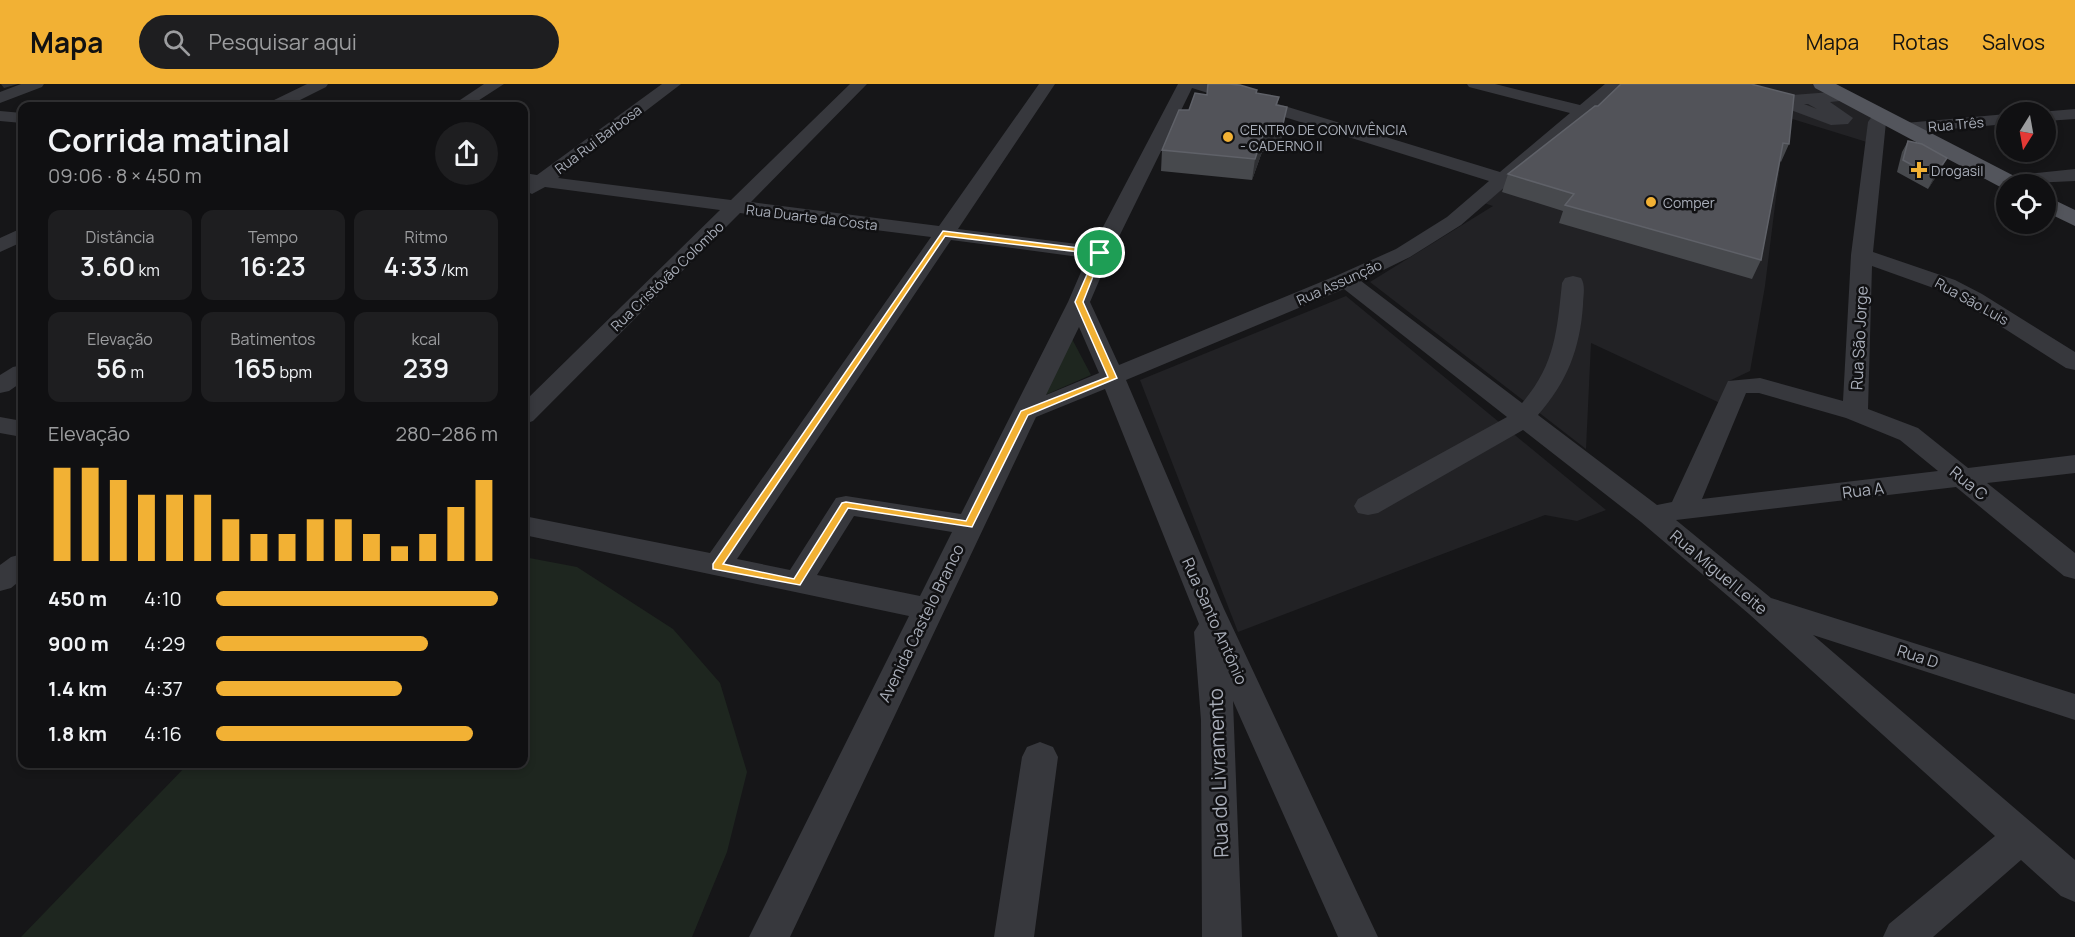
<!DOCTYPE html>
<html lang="pt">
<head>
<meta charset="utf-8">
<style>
	body { margin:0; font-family:Manrope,sans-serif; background:#1e1e20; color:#f1f3f6; height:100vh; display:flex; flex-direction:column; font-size:22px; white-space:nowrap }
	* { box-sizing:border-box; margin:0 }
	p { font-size:20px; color:#9c9d9f }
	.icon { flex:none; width:33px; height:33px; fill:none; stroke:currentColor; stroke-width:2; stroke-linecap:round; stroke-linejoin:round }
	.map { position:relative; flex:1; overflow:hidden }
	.sheet { position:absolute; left:18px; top:18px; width:510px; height:666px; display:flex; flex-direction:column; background:#101012; border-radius:12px; box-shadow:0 3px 9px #0003,0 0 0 2px #303032 }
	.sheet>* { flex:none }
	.needle { width:39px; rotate:191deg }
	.tools { position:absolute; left:1996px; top:18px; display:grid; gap:12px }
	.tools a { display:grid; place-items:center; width:60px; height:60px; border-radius:50%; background:#101012; box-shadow:0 3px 9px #0003,0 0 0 2px #303032; font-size:30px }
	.pin { position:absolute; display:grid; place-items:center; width:51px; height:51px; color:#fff; margin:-26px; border:3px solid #fff; border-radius:50%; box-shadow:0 2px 6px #0007 }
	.round { display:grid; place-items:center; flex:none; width:63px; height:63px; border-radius:32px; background:#1e1e20 }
	.summary { display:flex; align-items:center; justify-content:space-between; height:102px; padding:0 30px }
	h1 { font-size:33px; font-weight:600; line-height:45px }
	.stats { display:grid; grid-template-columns:repeat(3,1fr); gap:9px; height:102px; padding:6px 30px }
	.stats div { display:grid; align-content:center; border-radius:12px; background:#1e1e20; text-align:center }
	.stats b { font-size:26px; font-weight:600 }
	.stats small { font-size:16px; font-weight:400 }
	.stats p { font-size:16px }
	.chart { height:168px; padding:12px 30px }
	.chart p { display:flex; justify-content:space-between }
	.chart svg { width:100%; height:108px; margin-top:6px; stroke:#f2b134; stroke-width:6 }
	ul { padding:0 30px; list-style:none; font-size:20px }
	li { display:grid; grid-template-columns:96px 72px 1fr; align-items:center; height:45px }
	li i { height:15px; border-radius:8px; background:#f2b134 }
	header { display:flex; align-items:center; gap:36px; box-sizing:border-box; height:84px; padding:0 30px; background:#f2b134; color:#111 }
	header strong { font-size:28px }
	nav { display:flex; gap:33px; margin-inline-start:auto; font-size:21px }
	.search { width:420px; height:54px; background:#1e1e20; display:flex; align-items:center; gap:15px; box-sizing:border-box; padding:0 21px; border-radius:33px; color:#9c9d9f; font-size:22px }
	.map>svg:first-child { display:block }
</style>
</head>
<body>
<header>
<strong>Mapa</strong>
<div class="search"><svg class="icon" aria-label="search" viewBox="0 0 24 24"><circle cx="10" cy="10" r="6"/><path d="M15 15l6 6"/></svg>Pesquisar aqui</div>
<nav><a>Mapa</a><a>Rotas</a><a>Salvos</a></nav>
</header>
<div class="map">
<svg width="2075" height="853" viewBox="0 0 2075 853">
	<rect width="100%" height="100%" fill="#161618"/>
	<!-- built -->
	<path fill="#222225" d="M1621,0H1812L1872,34L1870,59L1786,33L1765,202L1750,287L1729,297L1720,319L1591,259L1586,365L1370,198L1493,122L1484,119Z
		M1346,212L1606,426L1577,437L1545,431L1238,548L1140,296Z"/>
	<!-- green -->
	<path fill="#1e261f" d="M1071,253L1091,291L1045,311Z
		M524,473L577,483L673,545L720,599L747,688L727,768L692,853H21L188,680H524Z"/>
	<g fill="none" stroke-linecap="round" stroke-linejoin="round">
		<!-- minor -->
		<path fill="#37383d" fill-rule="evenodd" d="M21,0H44L42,3L0,19V8Z
			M307,0H328L326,3L288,22H268L270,18Z
			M484,0H504L470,22H451Z
			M662,0H681L558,94L731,116L850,0H867L751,118L939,142L1039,0H1055L958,145L1093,162L1178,0H1213L1500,88L1570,29L1469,3L1467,0H1495L1580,21L1605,0H1623L1461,141L1410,173L1361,197L1522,319C1555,281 1557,247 1562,199L1565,194L1573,192L1581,194C1586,202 1583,212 1583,221C1580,265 1567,298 1538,331L1657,421L1672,418L1728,297L1760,294L1843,317L1851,171L1868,38L1875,28H1887L1890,32L1886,38L1873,168L1955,196L1982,210L2075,268V286L2066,284L1966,220L1939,206L1872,182L1868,325L1918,344L1968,384L2075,371V389L1987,399L2075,469V495L2064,492L1956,403L1676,436L1771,514L2075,610V636L1813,551L2075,776V818L2061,812L2021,776L1933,853H1883L1889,840L1995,752L1749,530L1641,438L1523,346L1378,429L1368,431L1358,429L1354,422L1358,415L1507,333L1344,205L1126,296L1224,525L1378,853H1338L1233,617L1242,853H1202L1201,636L1194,548L1199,540L1105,305L1036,333L790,853H749L909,532L524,451V432L710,469L931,153L740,129L533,337L524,340V318L720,126L545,103L532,110L524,106V89L537,91ZM1192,4L1489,97L1447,133L1396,165L1338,191L1119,281L1090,218L1111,169ZM951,156L1087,174L1068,218L961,430L846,412L836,414L790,486L737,475ZM1079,243L1099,289L1046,311ZM1746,309H1759L1846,334L1900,356L1938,387L1702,415ZM854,432L952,448L920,512L817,491Z
			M1699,0H1728L1780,12L1844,7L1850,8L1852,12L1850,16L1830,18L1853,34L1848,40L1831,41L1780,22L1701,3ZM1804,20H1808L1817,25Z
			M2075,25V35L2046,37V28H2040Z
			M0,27L22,29V39L0,37Z
			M2007,30V40L1905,49L1899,48L1896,44L1899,40L1905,39Z
			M2075,85V97L2007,100V103L2001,102L1998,98L2001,94L2008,92Z
			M22,144V158L0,168V154Z
			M22,281V298L9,307L0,309V291L13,283Z
			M0,333L22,337V353L0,349Z
			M22,470V495L11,504L0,507V481L11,473Z
			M1040,658L1053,663L1058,673L1034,853H994L1022,673L1027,663Z"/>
		<!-- major -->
		<path fill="#53555c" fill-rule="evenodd" d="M1813,0H1836L2020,95L2023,100H2007V105H2004L1815,4Z
			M2046,112L2075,126V142L2046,128Z"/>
	</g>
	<!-- wall -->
	<path fill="#47494d" d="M1257,6V9L1279,13L1277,21L1284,43L1280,60L1262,68L1252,96L1161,87L1162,66L1189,26L1207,11Z
		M1595,22L1789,60L1781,78L1780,77L1761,176L1752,195L1559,139L1563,127L1502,108L1508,90Z
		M1908,57L1941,85L1928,105L1897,88L1902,68Z"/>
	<!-- shaded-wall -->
	<path fill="#2f3033" d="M1,0H18L4,4Z
		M1287,23L1280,60L1262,68L1252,96L1255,75L1264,48Z
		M1947,74L1941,85L1928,105L1934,93Z"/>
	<!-- building -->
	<path fill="#525359" stroke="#5f6168" stroke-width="1.5" d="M1208,0H1228L1240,1L1257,6L1256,9L1279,13L1276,21L1287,23L1283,40L1264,48L1255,75L1162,66L1179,26H1189L1195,9L1207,11Z
		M1621,0H1751L1794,11L1789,60L1783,59L1761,176L1565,121L1574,110L1508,90L1595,22H1598Z
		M1908,57L1922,60L1947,74L1934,93L1903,76Z"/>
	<!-- route -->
	<path fill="#f2b134" stroke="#fff" stroke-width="1.5" fill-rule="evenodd" d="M943,147L1103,167L1083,218L1117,294L1028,331L972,443L848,424L800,501L713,485V480ZM945,152L1096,170L1075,218L1108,293L1021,327L966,437L846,418L842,419L794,495L723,480Z"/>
	<!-- markers -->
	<g fill="#f2b134" stroke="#111113" stroke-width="2">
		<circle cx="1228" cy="53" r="6"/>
		<path d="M1916 77h6v6h6v6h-6v6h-6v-6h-6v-6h6z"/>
		<circle cx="1651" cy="118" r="6"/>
	</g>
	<g text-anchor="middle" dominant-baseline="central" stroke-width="5" stroke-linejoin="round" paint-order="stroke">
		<!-- far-street labels -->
		<g font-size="14" fill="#a8adb8" stroke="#111113">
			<text transform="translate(1956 40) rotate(-5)">Rua Três</text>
			<text transform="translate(598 55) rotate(-37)">Rua Rui Barbosa</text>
			<text transform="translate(812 133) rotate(7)">Rua Duarte da Costa</text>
			<text transform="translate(667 192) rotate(-44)">Rua Cristóvão Colombo</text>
			<text transform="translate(1339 198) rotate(-24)">Rua Assunção</text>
			<text transform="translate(1972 217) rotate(29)">Rua São Luis</text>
		</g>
		<!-- far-poi labels -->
		<g font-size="14" fill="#a8adb8" stroke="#111113" text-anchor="start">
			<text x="1240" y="45">CENTRO DE CONVIVÊNCIA<tspan x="1240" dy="16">- CADERNO II</tspan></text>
			<text x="1931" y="86">Drogasil</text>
			<text x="1663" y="118">Comper</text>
		</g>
		<!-- street labels -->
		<g font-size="16" fill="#a8adb8" stroke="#111113">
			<text transform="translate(1859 254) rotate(-87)">Rua São Jorge</text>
			<text transform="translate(1969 399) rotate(39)">Rua C</text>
			<text transform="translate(1863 406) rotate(-7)">Rua A</text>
			<text transform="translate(1719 488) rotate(40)">Rua Miguel Leite</text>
			<text transform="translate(1215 537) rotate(66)">Rua Santo Antônio</text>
			<text transform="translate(921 539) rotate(-64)">Avenida Castelo Branco</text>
			<text transform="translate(1918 572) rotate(18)">Rua D</text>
		</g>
		<!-- near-street labels -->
		<g font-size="20" fill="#a8adb8" stroke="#111113">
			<text transform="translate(1218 689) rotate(-92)">Rua do Livramento</text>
		</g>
	</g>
</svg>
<div class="tools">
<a><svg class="needle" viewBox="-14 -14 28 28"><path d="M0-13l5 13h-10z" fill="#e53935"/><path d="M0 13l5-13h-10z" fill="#9c9d9f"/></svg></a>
<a><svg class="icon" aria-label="locate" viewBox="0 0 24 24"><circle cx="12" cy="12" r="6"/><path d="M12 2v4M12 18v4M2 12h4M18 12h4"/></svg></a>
</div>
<div class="pin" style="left:1100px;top:169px;background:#1e9e55"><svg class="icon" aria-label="arrive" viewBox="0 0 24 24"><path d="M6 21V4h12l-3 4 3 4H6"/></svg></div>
<section class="sheet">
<div class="summary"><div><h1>Corrida matinal</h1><p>09:06 · 8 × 450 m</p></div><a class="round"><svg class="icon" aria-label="share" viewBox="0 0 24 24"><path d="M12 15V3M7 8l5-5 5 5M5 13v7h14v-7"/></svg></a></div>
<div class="stats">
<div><p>Distância</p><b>3.60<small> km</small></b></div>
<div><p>Tempo</p><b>16:23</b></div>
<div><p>Ritmo</p><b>4:33<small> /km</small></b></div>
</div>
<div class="stats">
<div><p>Elevação</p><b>56<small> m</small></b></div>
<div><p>Batimentos</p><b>165<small> bpm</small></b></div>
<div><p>kcal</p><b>239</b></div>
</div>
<div class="chart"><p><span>Elevação</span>280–286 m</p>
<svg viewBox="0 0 160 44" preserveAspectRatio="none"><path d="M5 44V6M15 44V6M25 44V11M35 44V17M45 44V17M55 44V17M65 44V27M75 44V33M85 44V33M95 44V27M105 44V27M115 44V33M125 44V38M135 44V33M145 44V22M155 44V11"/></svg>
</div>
<ul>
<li><b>450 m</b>4:10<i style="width:100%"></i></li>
<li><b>900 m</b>4:29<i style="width:75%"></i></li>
<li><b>1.4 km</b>4:37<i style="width:66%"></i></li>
<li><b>1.8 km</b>4:16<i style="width:91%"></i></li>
</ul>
</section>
</div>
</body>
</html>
